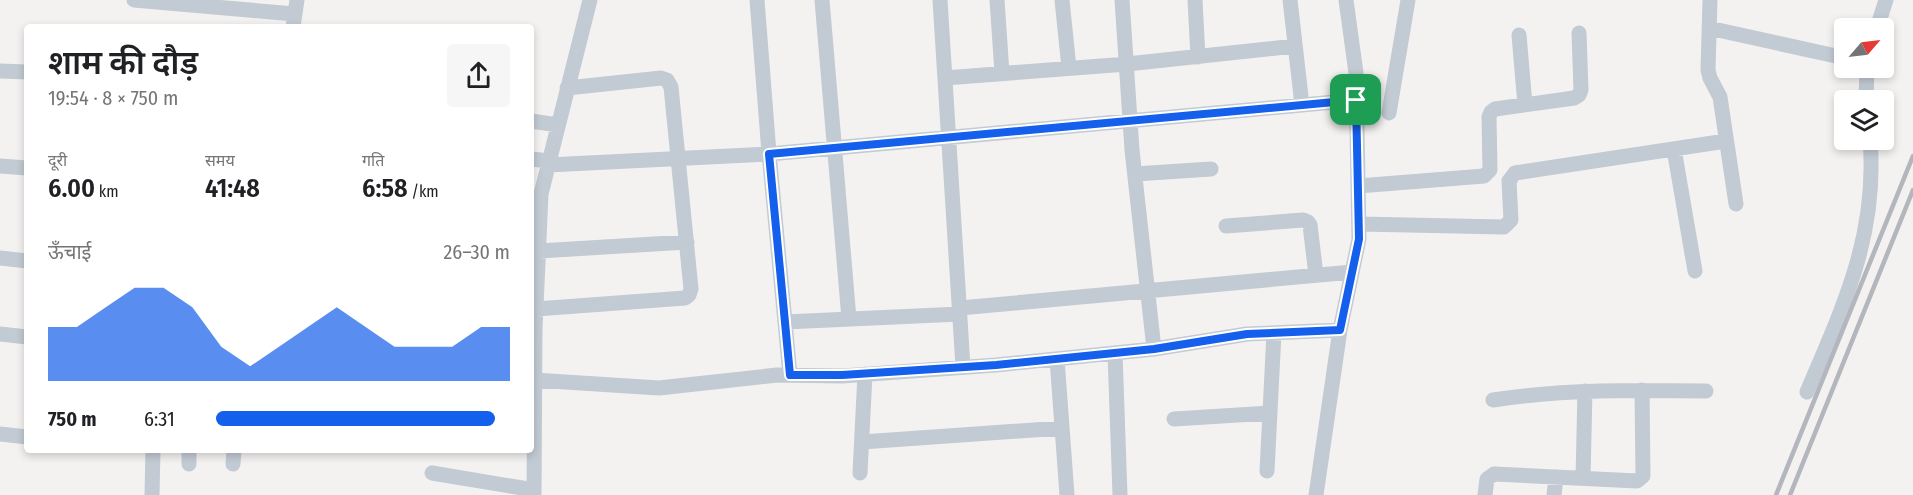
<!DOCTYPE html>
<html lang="hi">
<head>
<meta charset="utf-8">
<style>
	body { margin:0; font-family:"Fira Sans Condensed","Noto Sans Devanagari",sans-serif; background:#f6f6f6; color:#202124; height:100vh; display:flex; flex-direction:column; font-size:22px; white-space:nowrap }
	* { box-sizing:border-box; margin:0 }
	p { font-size:20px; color:#757577 }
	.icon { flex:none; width:33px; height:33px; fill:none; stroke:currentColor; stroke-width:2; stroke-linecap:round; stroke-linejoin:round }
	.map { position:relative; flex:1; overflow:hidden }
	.details { position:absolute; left:24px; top:24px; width:510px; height:429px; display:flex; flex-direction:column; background:#fff; border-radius:6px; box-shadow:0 3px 9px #0003 }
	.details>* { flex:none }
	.needle { width:39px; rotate:62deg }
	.fabs { position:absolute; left:1834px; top:18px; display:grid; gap:12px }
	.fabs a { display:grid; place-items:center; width:60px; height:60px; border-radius:6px; background:#fff; box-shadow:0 3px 9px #0003; font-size:30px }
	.pin { position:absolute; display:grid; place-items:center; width:51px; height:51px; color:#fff; margin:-26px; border-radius:12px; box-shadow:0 3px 9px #0006 }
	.round { display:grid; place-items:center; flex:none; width:63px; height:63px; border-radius:6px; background:#f6f6f6 }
	.summary { display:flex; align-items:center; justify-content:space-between; height:102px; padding:0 24px }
	h1 { font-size:33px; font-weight:600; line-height:45px }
	.metrics { display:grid; grid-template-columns:repeat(3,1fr); gap:9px; height:102px; padding:6px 24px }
	.metrics div { display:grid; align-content:center }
	.metrics b { font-size:26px; font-weight:600 }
	.metrics small { font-size:16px; font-weight:400 }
	.metrics p { font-size:16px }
	.chart { height:168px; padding:12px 24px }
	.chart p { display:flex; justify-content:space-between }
	.chart svg { width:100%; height:108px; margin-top:6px; fill:#145feb; opacity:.7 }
	ul { padding:0 24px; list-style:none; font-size:20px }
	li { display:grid; grid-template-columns:96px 72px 1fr; align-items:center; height:45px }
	li i { height:15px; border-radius:8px; background:#145feb }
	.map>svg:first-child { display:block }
</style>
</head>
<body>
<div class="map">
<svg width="1913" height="495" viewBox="0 0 1913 495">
	<rect width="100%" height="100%" fill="#f4f2f1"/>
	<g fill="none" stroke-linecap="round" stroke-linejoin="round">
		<!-- minor -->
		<path stroke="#c2cad3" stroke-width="15" d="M134,0L295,14
			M757,0L769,153L790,375
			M822,0L849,319
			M940,0L963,367
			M997,0L1002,73
			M1062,0L1069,68
			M1195,0L1198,57
			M1290,0L1302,105
			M1710,0L1708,70L1710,78L1720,97L1736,204
			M293,27L297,0
			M1709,28L1845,58
			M1877,28L1886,0
			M1519,35L1525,105
			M0,71L27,72
			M945,78L1127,64L1295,46
			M1866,100L1867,68
			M1389,113L1408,0
			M531,121L558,125
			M1674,149L1695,271
			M531,159L549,161
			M548,165L769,154L1356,100
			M0,166L27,168
			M1135,174L1211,169
			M1358,186L1484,176L1490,170L1489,117L1491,112L1495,109L1574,98L1579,95L1581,90L1579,33
			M1359,224L1504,227L1511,220L1509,181L1515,173L1726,141
			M1226,226L1303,220L1308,222L1310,225L1316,275
			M539,251L687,242
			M0,258L27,261
			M960,308L1352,272
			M536,309L685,298L689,295L691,289L671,87L667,80L661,78L567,88
			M785,322L960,314
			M1340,330L1359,239L1356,73L1346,0
			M0,334L27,337
			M1154,349L1247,334L1340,330L1316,495
			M1115,353L1120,495
			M1057,359L1067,495
			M534,380L659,388L777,375L842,376L996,365L1154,349L1132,150L1122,0
			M1807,392C1843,307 1878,235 1870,140
			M1493,400C1564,389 1635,390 1706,391
			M1174,419L1270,413
			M0,434L27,437
			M862,442L1062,428
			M189,464V450
			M233,464L234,450
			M1267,471L1274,333
			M432,473L534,490
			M860,473L865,374
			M1583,478L1585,391
			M152,495L153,450
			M534,495L535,330L541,194L590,0
			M1485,495L1487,479L1494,474L1637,481L1643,476L1642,390
			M1554,495L1556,477"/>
		<!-- rail -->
		<path stroke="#b3b6bc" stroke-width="4.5" d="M1776,495L1913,156
			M1790,495L1913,190"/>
	</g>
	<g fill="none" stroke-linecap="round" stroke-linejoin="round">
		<defs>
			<path id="route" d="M1356,100L1359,239L1340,330L1247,334L1154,349L996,365L842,375H790L769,154Z"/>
		</defs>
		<!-- route casing -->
		<use href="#route" stroke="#fff" stroke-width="12"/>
		<!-- route -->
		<use href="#route" stroke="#145feb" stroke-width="8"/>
	</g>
</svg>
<div class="fabs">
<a><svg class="needle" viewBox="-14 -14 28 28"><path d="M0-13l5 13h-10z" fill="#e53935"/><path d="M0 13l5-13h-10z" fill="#757577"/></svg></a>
<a><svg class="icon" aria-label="layers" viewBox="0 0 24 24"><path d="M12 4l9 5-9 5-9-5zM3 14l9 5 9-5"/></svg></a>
</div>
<div class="pin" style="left:1356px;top:100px;background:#1e9e55"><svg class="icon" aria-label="arrive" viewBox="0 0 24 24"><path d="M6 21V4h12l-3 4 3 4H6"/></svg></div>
<section class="details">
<div class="summary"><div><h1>शाम की दौड़</h1><p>19:54 · 8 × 750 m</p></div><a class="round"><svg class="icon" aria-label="share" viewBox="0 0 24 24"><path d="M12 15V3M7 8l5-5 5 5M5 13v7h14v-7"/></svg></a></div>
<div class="metrics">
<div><p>दूरी</p><b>6.00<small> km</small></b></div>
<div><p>समय</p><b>41:48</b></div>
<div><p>गति</p><b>6:58<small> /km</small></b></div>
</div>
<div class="chart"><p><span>ऊँचाई</span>26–30 m</p>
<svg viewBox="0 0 160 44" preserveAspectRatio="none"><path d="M0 44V22L10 22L20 14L30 6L40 6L50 14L60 30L70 38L80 30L90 22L100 14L110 22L120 30L130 30L140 30L150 22L160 22V44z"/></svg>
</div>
<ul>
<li><b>750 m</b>6:31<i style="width:95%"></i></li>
</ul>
</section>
</div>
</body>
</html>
